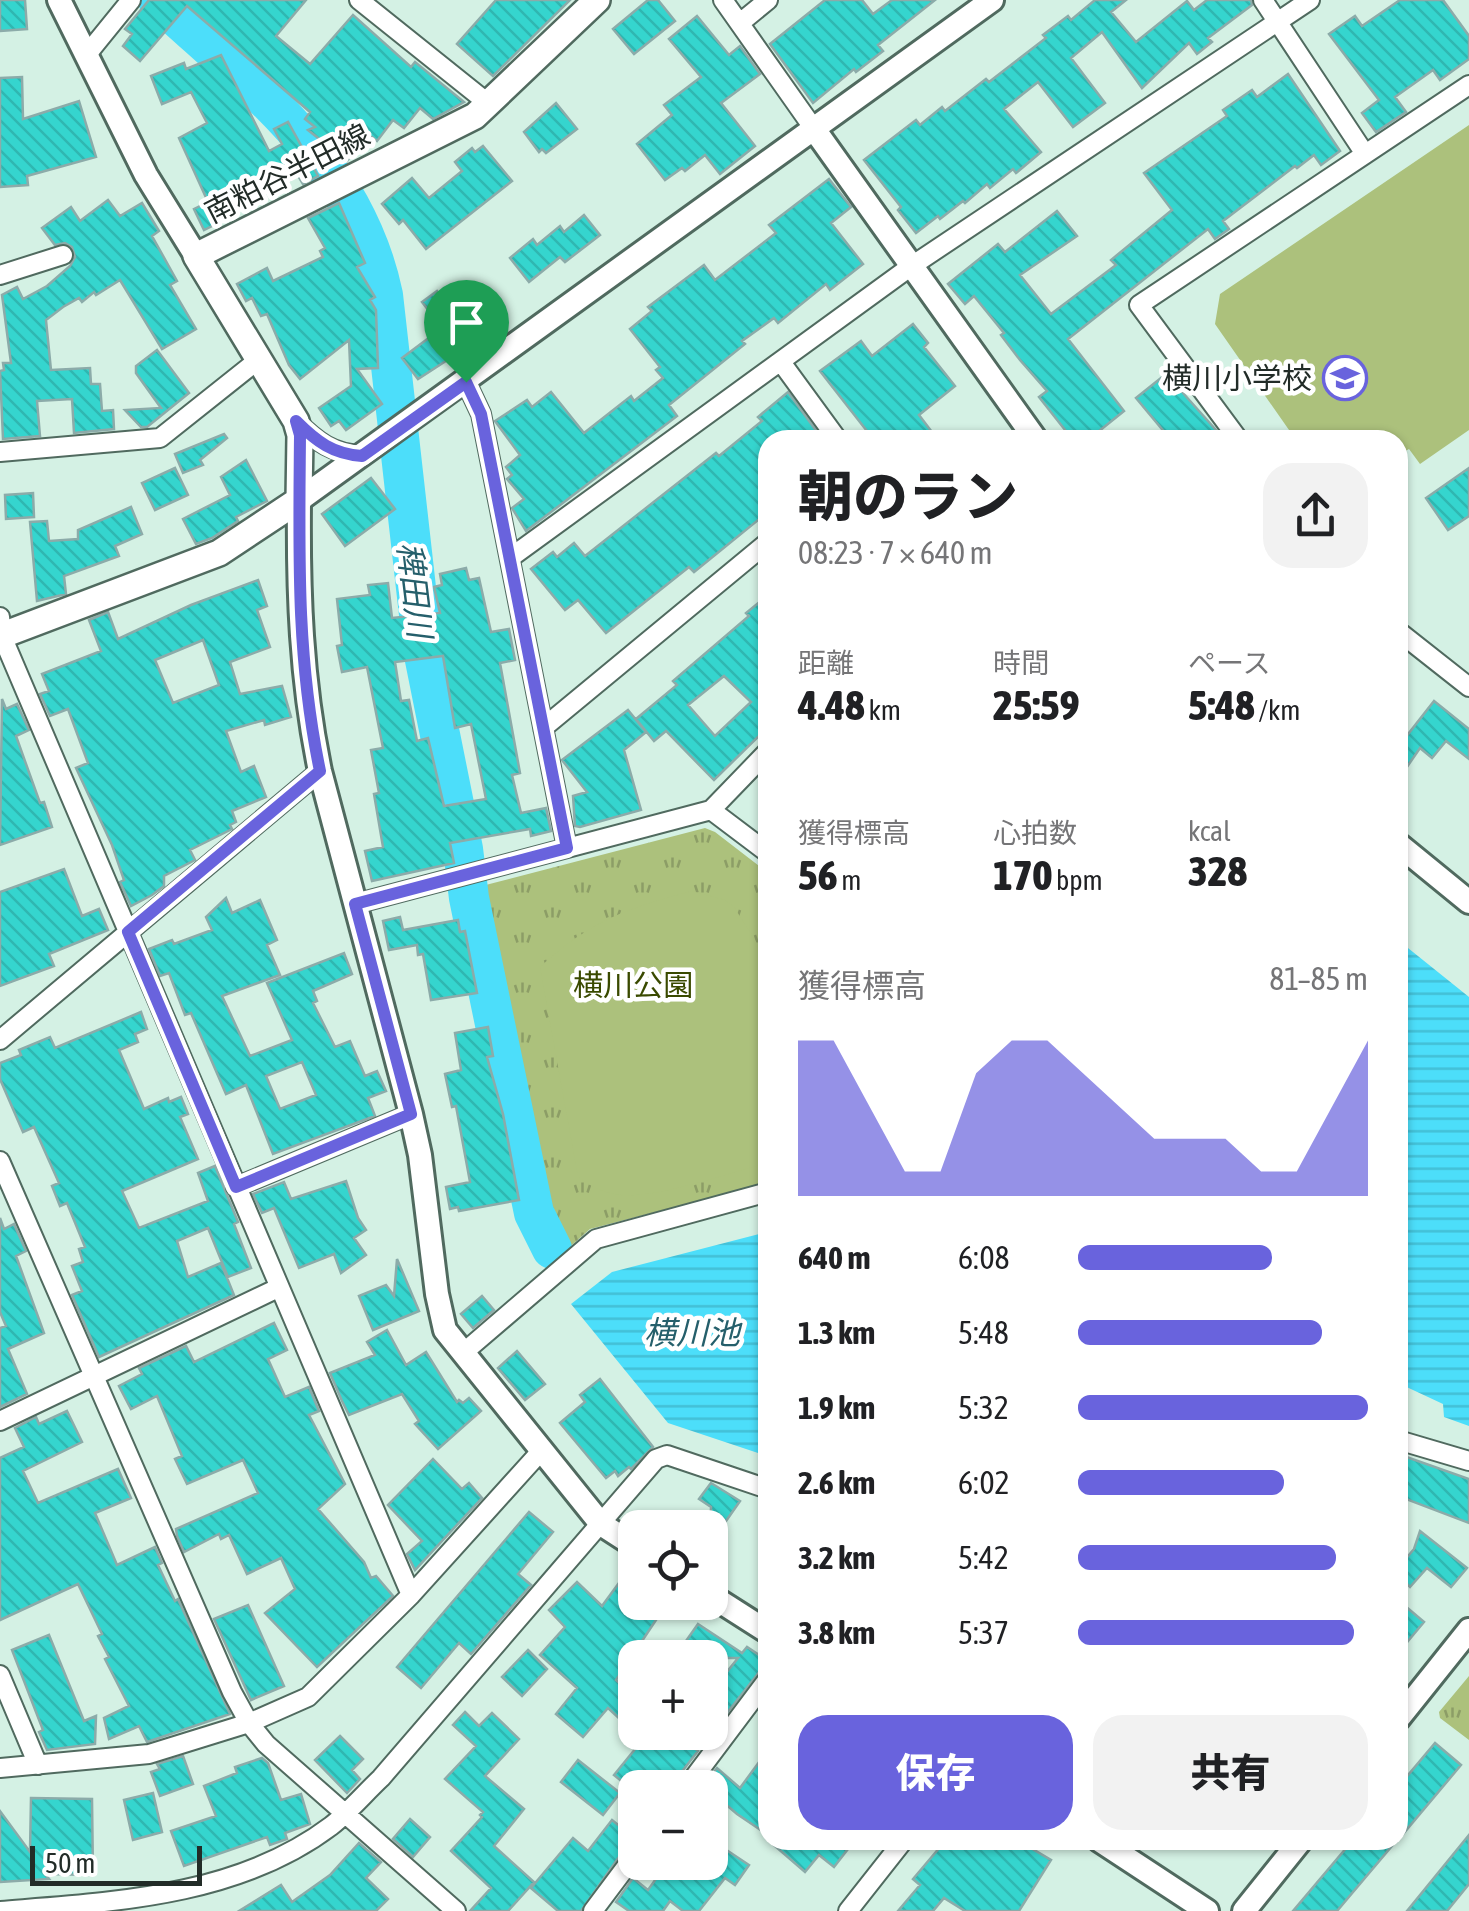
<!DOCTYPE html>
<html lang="ja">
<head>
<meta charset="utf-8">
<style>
	body { margin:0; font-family:"Asap Condensed","Noto Sans JP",sans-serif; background:#f2f2f2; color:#202124; height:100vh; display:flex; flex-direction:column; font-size:38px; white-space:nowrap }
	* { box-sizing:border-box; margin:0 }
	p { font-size:32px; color:#757577 }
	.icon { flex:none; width:55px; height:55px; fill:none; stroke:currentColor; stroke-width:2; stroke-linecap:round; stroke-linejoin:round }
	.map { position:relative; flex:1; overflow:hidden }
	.sheet { position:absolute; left:758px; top:430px; width:650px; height:1420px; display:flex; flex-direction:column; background:#fff; border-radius:30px; box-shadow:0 2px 8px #0004 }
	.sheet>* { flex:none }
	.tools { position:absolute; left:618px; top:1510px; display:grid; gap:20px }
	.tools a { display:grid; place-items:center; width:110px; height:110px; border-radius:20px; background:#fff; box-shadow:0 2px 8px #0004; font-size:50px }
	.scale { position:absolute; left:30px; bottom:25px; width:172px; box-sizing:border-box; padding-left:10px; border:5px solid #222c28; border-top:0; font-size:28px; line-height:35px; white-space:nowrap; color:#222c28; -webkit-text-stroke:8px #fff; paint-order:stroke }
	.pin { position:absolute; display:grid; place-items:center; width:85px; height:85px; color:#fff; margin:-102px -42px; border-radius:50% 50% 50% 0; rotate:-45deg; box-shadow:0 0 10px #0007 }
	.pin .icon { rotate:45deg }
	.round { display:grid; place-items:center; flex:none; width:105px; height:105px; border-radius:30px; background:#f2f2f2 }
	.headline { display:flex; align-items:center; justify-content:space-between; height:170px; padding:0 40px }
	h1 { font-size:55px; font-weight:800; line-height:75px }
	.metrics { display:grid; grid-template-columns:repeat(3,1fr); gap:15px; height:170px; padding:10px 40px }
	.metrics div { display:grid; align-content:center }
	.metrics b { font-size:42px; font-weight:800 }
	.metrics small { font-size:28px; font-weight:400 }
	.metrics p { font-size:28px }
	.chart { height:280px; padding:20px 40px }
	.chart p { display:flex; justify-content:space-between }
	.chart svg { width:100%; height:180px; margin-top:10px; fill:#6963dd; opacity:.7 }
	.button { display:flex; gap:20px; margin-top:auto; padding:20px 40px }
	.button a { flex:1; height:115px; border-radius:30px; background:#6963dd; color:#fff; font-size:40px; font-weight:800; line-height:115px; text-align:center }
	.button a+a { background:#f2f2f2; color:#202124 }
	ul { padding:0 40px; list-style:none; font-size:32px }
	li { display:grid; grid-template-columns:160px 120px 1fr; align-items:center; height:75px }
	li i { height:25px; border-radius:12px; background:#6963dd }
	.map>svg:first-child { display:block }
</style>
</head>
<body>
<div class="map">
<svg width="1469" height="1911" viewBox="0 0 1469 1911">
	<defs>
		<pattern id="grass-tufts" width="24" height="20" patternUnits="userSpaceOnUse" patternTransform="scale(2.5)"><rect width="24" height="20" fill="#acc17c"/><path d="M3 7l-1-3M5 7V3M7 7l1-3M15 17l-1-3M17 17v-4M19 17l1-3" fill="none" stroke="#8c9d66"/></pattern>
		<pattern id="water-rules" width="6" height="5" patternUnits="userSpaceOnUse" patternTransform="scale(2.5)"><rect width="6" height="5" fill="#4cdefa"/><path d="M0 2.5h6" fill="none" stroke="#42bfd6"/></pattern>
		<pattern id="building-back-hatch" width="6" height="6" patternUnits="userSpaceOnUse" patternTransform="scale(2.5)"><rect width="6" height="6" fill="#35d5ce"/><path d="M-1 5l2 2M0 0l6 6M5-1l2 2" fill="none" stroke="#2fb7b1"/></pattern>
	</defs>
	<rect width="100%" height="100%" fill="#d4f1e4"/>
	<!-- grass -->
	<path fill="url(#grass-tufts)" d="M705,828L715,832L767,872V1183L590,1229L564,1252L530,1165L515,1074L474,888Z
		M1469,1676V1740L1440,1718L1439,1712Z"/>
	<!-- pitch -->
	<path fill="#acc17c" d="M1469,125V430L1420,464L1409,449L1398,455V440H1296L1215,324L1220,294Z
		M692,891L725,900L734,907L767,959V1163C728,1173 660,1198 621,1195C605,1194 591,1186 578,1177L540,967C590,921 627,908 692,891Z"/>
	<!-- water -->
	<path fill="url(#water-rules)" d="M1398,940L1469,997V1426L1444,1417L1443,1404L1398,1383Z
		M767,1232H768L767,1456L668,1423L571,1304L612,1272Z"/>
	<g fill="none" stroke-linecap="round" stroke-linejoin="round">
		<!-- river -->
		<path stroke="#4cdefa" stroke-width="40" d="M158,0C253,88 355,161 383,295L423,650L463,849L469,898L534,1213L552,1249"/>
	</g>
	<!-- building -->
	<path fill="url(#building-back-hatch)" stroke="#8caba9" stroke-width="2.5" fill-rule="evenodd" d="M0,0H25L27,29L0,31Z
		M149,0H306L276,36L310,64L353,15L411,67L415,62L464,102L433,119L420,108L404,128L393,120L377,141L372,137L360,152L356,149L347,161L308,130L315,127L305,119L310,112L187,6L140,61L123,46L132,34L125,29Z
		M496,0H570L493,76L457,44Z
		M648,0H658L675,21L634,54L613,29Z
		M825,0H862L873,14L892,0H935L878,45L883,51L856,72L854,69L813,103L770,44Z
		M1095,0H1126L1111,12L1136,42L1187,1L1194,10L1207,0H1251L1252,5L1208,38L1212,42L1197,54L1189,43L1142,88L1102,32L1071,58L1105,103L1073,127L1038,82L1004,109L1041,152L1016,173L1013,169L990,188L987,184L965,203L963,201L940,219L938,216L916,233L898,210L901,207L864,160L916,120L920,125L942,107L945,111L986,79L989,82L1046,38L1043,35L1068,16L1071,20Z
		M1400,0H1443L1469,36V59L1440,80L1433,70L1395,97L1406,112L1376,132L1362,113L1379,100L1329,34L1355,16L1362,26Z
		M697,16L729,55L740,46L760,74L721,103L755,146L720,174L705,155L685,171L682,168L665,180L637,144L672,115L664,105L701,77L669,39Z
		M221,55L269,151L282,144L274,129L288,122L318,176L303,184L297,174L244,198L246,202L227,211L230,217L204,230L194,209L208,202L179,138L207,123L191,92L162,104L151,76L184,63L186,69Z
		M1288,74L1340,151L1321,165L1314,155L1297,168L1295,166L1223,221L1229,229L1215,239L1208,229L1068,339L1124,411L1088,440H1073L1039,397L1047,391L1020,360L1001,335L1004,333L974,296L965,304L948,284L998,244L1005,252L1057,211L1077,236L1020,275L1051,314L1116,265L1111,260L1172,210L1144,173L1227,116L1223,110L1252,90L1257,97Z
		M22,77L23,119L79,101L96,157L27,176L28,185L0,187V78Z
		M556,103L577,129L546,153L542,149L539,152L524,132Z
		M483,146L512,181L426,249L403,220L399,224L382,204L412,178L429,198L462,171L455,162L472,148L475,152Z
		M829,179L851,207L831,223L863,264L830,290L826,284L778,323L774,318L742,341L745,344L669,405L677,416L526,531L512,508L524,499L507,479L512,475L506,467L520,455L495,421L527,400L532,407L551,392L584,433L631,396L634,401L663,378L656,370L660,367L630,329L652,311L648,307L704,265L715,280L776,233L769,225Z
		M108,200L120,216L142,203L159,231L152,236L177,281L170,285L196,329L162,349L120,280L96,295L94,292L82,302L79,298L63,307L46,320L51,370L90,368L91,384H100L102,411L113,410L114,429L74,433L72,399L37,401L40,436L3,439L0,371L4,370L3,363H11L2,295L17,287L23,299L47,286L70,266L75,257L72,247L65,243L55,245L42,228L71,207L80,221Z
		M339,203L365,263L357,267L375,297L370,300L376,310L378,368L357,369L382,404L346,430L339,421L331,426L319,408L351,386L349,340L300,379L289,365L267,314L261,316L252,298L246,301L237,284L267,268L273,281L323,257L320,251L325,248L308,218Z
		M584,215L600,235L565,262L560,257L529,282L510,258L533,239L537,245L560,226L564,232Z
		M452,286L480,323L470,331L473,336L451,354L452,357L418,379L402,358L442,328L422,302L437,291L440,295Z
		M913,324L928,343L924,347L955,386L919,415L938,440H874L820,371L861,341L872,356Z
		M157,350L189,393L147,427H141L125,410L161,408L136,373V366Z
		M1166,374L1216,430L1203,440H1171L1136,398Z
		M788,392L823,440H768V512L694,572L689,567L606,633L578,600L565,610L531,569L553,552L557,557L574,543L585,556L716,453L719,456L762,421L758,417Z
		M224,434L227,438L200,460L203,465L183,473L175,454Z
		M246,460L267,501L236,517L238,521L212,538L196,544L183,519L230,495L221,477Z
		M175,468L188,495L155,510L142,483Z
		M1469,468V516L1448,530L1426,498Z
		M371,478L395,509L345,546L322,514Z
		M33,493L34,517L6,519L5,495Z
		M131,507L142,534L115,546L119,556L64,576L66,594L37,601L30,522L47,521L49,541L78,539V530Z
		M466,568L469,580L479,578L491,632L509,629L515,660L500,663L520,773L512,775L521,813L546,808L551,831L531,836L530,829L450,843L454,863L372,881L365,851L383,847L374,794L379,793L371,750L383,748L367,667L342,672L337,646L342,645L337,599L370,595L368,585L388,583L392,618L440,613L434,587L442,585L440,574ZM443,656L455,728L471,724L486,799L444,806L428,738L417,741L409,700L401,701L395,662Z
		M258,580L267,606L257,610L270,647L230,662L240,694L282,686L291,717L265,725L264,720L226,731L241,772L254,766L266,797L232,811L236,822L230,825L232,829L190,850L195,860L164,876V886L152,895L131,906L120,882L124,880L112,845L76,768L88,763L68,709L50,716L40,694L49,691L42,674L101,651L89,620L108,612L118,639L191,605ZM203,640L219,685L173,703L155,660Z
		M768,595V727L714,780L666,731L654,741L636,719L677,685L673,681L749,616L746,613ZM724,676L751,702L715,736L688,705Z
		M2,699L6,709L17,704L29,730L16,736L40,803L44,802L52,827L0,845Z
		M1434,701L1469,729V759L1446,741L1432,758L1420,748L1398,780V747Z
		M628,710L646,732L624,750L641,810L580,827L575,826L573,796L587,792L562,760Z
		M64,869L82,916L99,909L108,930L49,954L54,966L0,986V892Z
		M226,898L232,913L260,900L277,940L267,945L280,975L222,996L250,1056L292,1040L267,983L344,953L352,974L313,991L317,1001L313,1003L335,1047L350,1041L365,1076L377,1071L386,1091L368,1098L375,1116L273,1154L246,1085L226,1094L191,1013L185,1015L169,973L160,976L149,949L172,940L174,944L212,930L206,917ZM302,1062L316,1095L280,1109L266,1076Z
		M400,917L403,930L458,920L460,932L465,931L477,993L431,1000L423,954L418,955L417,945L389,950L383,921Z
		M141,1012L147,1029L135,1034L138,1042L119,1050L144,1109L168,1098L169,1102L181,1097L188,1114L180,1117L198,1159L122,1191L139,1228L208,1201L198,1173L215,1166L238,1222L234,1224L251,1268L228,1277L208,1228L177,1241L188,1277L221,1263L234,1295L99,1357L72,1295L82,1291L72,1266L83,1262L79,1249L85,1247L67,1203L60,1206L52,1186L59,1183L34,1127L23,1132L0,1079V1063L21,1055L19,1050L50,1037L55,1048Z
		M488,1027L493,1056L487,1057L503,1114L519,1200L459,1211L458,1207L450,1209L446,1187L470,1182L456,1106L452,1107L445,1074L461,1070L455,1033Z
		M346,1181L358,1218L366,1230L354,1238L366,1255L341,1273L334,1254L299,1268L274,1208L262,1213L253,1194L284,1182L291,1199Z
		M0,1218L4,1229L14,1224L26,1251L16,1256L44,1333L8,1349L27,1394L0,1407V1328L6,1326L0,1312Z
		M397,1259L419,1311L373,1330L359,1296L386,1285L394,1296Z
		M482,1296L494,1310L473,1328L461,1314Z
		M274,1323L287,1350L268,1359L285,1397L309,1387L319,1411L309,1415L345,1484L318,1509L364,1562L371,1578L376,1576L393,1596L317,1667L265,1613L295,1589L281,1558L247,1574L229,1535L221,1539L219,1534L184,1552L177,1536L176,1529L258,1493L243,1460L187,1484L175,1459L182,1456L157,1396L131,1409L119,1386L142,1374L139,1368L186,1346L194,1362Z
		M387,1330L406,1365L426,1352L457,1402L459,1400L463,1403L469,1398L481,1411L438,1449L415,1424L419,1421L402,1394L349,1415L342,1401L330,1373L375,1355L367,1342Z
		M517,1351L545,1384L525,1400L498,1368Z
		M600,1379L653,1447L631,1469L629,1467L618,1476L615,1471L606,1478L560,1423L585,1402L580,1395Z
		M67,1411L82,1442L23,1471L38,1503L118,1469L131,1498L95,1513L117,1565L155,1547L162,1563L158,1565L175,1601L178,1599L230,1714L147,1742L139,1726L109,1739L104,1718L129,1706L105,1659L109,1657L98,1636L102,1634L78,1584L0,1620V1458L24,1447L15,1428L36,1417L39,1424Z
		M1398,1454L1469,1479V1523L1398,1496Z
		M433,1459L462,1489L469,1483L482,1498L415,1570L407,1554L422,1541L388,1505Z
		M711,1483L740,1501L710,1544L711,1507L699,1499Z
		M529,1512L553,1532L518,1574L531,1585L471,1654L459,1643L421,1688L397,1667Z
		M1420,1531L1467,1568L1451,1587L1427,1568L1410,1587L1398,1575V1568L1414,1549Z
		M635,1561V1602H668L616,1680L635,1697V1733L608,1708L583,1737L556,1714L577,1688L540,1655L565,1627L549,1610L577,1582L602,1606Z
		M1398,1600L1424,1622L1398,1653Z
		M248,1605L284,1686L251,1700L214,1619Z
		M698,1624L742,1653L747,1647L768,1661L727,1713L710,1700V1693L738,1658H674Z
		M49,1635L84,1721L96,1716L95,1744L47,1750L39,1732L43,1730L12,1650Z
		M528,1650L547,1669L522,1696L502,1677Z
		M465,1712L479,1726L492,1713L519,1739L485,1776L524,1809L494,1846L534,1882L508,1911H470L491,1888L451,1851L482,1817L480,1815L483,1812L445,1779L476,1746L453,1725Z
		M649,1732H676L698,1751L669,1788H630L614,1775Z
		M340,1736L363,1759L352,1770L360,1779L347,1793L315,1760Z
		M1435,1743L1461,1765L1398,1840V1787Z
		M768,1750V1835L737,1814L710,1791V1788L703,1786L717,1768L740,1788Z
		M183,1756L193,1784L160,1796L151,1772L160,1769L157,1764Z
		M262,1758L268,1763L281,1800L301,1794L310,1824L285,1833L287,1839L270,1845L267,1837L184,1866L171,1831L216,1816L204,1786L237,1773L235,1767Z
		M578,1760L620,1793L603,1815L561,1782Z
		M153,1793L162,1832L133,1840L124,1800Z
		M31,1798L92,1799L93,1875L45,1874L49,1879L0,1882V1811L30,1852Z
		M410,1819L430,1837L413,1857L393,1839Z
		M612,1820L633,1837L581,1911H558L531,1888L573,1838L588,1851Z
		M1469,1835V1884L1447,1911H1407Z
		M710,1839L749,1865L735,1885L725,1878L699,1911H683L670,1901L663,1911H629L616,1902L633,1878L648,1890L668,1862H710Z
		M768,1840H855L834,1867L819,1855L805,1872Z
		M946,1840H1036L1031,1848L1051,1860L1019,1911H965L944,1898L933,1911H898L920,1885L913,1879Z
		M1353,1840H1397L1337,1911H1293Z
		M359,1843L381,1862L366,1878L388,1899L376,1911H239L281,1885L292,1902L330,1875Z"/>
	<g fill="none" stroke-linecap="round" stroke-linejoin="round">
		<defs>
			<path id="minor" d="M359,0L489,104
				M723,0L814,129
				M1263,0L1365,154
				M740,23L768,0
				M88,53L131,0
				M0,275L63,255
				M781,362L838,440
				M466,382L481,414L567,848
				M296,421C317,442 333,454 362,455
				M1239,440L1139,305L1469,85
				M0,452L160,438L258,360
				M510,558L910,267L1310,0
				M0,617L2,636L411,1595
				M1398,631L1469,687
				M543,728L768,542
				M711,810L768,853
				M355,904L711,810L768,751
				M0,1040L320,771
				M0,1161L232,1692L249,1723L266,1744L456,1911
				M236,1187L411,1114
				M463,1353L596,1239L768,1192
				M0,1421L278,1288
				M1398,1440L1469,1461
				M0,1675L38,1765
				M0,1768L149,1754L249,1723L308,1697L411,1595L542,1450
				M686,1788L768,1679
				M0,1911C112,1902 237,1897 331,1826C349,1812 364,1794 381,1778L656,1459L667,1455L768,1489
				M593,1911L635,1855
				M848,1911L904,1840"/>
			<path id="tertiary" d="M59,0L146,175L196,256
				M814,129L1036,440
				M1398,844L1469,902
				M635,1546L601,1524L445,1330L437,1294L420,1155L411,1114L320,771C301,680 298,592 299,500L992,0
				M710,1595L768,1632
				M1398,1719L1469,1630
				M1099,1840L1207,1911
				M1244,1911L1301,1840"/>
			<path id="secondary" d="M0,636L219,553L299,500L300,435L296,421L196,256L475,116L597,0"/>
		</defs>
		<!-- minor casing -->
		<use href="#minor" stroke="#506a5f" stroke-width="22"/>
		<!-- tertiary casing -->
		<use href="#tertiary" stroke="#506a5f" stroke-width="28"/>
		<!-- secondary casing -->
		<use href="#secondary" stroke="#506a5f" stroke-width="30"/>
		<!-- minor -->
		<use href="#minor" stroke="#fff" stroke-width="18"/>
		<!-- tertiary -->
		<use href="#tertiary" stroke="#fff" stroke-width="22"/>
		<!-- secondary -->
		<use href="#secondary" stroke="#fff" stroke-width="25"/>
	</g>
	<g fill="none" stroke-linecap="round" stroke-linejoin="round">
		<defs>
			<path id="route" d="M466,382L481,414L567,848L355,904L411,1114L236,1187L128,932L320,771C296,656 299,552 300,435L296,421C317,442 333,454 362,456Z"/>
		</defs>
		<!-- route casing -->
		<use href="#route" stroke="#fff" stroke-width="20"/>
		<!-- route -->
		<use href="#route" stroke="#6963dd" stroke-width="12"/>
	</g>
	<!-- icons -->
	<defs>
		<symbol id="school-ring" viewBox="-11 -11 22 22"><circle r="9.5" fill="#fff" stroke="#6963dd" stroke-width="1.5"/><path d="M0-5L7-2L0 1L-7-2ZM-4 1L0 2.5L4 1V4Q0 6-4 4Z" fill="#6963dd"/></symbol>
	</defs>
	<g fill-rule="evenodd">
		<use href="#school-ring" x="1320" y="353" width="50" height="50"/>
	</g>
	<g text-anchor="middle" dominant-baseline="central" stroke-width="9" stroke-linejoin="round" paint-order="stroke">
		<!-- street labels -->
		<g font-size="30" fill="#222c28" stroke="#fff">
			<text transform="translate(287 173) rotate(-27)">南粕谷半田線</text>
		</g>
		<!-- poi labels -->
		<g font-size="30" fill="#222c28" stroke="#fff" text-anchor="end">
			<text x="1312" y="378">横川小学校</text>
		</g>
		<!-- park labels -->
		<g font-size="30" fill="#3a4a00" stroke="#fff">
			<text x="633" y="985">横川公園</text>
		</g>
		<!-- water labels -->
		<g font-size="32" font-style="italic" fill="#255f6b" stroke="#fff">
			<text transform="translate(415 590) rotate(83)">稗田川</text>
			<text x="692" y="1332">横川池</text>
		</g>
	</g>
</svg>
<div class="tools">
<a><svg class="icon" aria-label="locate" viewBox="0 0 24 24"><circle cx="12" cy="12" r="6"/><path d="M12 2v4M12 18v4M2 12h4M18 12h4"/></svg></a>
<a>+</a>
<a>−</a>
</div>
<div class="scale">50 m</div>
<div class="pin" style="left:466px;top:382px;background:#1e9e55"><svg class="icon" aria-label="arrive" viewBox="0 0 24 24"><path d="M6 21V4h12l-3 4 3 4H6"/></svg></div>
<section class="sheet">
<div class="headline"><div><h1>朝のラン</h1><p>08:23 · 7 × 640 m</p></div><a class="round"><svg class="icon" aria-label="share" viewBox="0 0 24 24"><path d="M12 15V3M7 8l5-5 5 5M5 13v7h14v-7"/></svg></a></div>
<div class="metrics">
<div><p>距離</p><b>4.48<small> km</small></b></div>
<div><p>時間</p><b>25:59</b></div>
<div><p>ペース</p><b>5:48<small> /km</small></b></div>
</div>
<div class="metrics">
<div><p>獲得標高</p><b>56<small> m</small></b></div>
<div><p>心拍数</p><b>170<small> bpm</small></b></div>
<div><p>kcal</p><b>328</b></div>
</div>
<div class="chart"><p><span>獲得標高</span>81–85 m</p>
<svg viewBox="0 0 160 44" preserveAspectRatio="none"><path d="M0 44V6L10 6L20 22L30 38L40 38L50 14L60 6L70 6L80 14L90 22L100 30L110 30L120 30L130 38L140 38L150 22L160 6V44z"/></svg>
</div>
<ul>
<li><b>640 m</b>6:08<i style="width:67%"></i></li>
<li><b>1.3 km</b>5:48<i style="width:84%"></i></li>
<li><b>1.9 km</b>5:32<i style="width:100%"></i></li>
<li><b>2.6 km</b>6:02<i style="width:71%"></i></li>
<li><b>3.2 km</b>5:42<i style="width:89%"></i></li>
<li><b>3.8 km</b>5:37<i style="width:95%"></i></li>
</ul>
<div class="button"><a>保存</a><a>共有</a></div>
</section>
</div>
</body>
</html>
